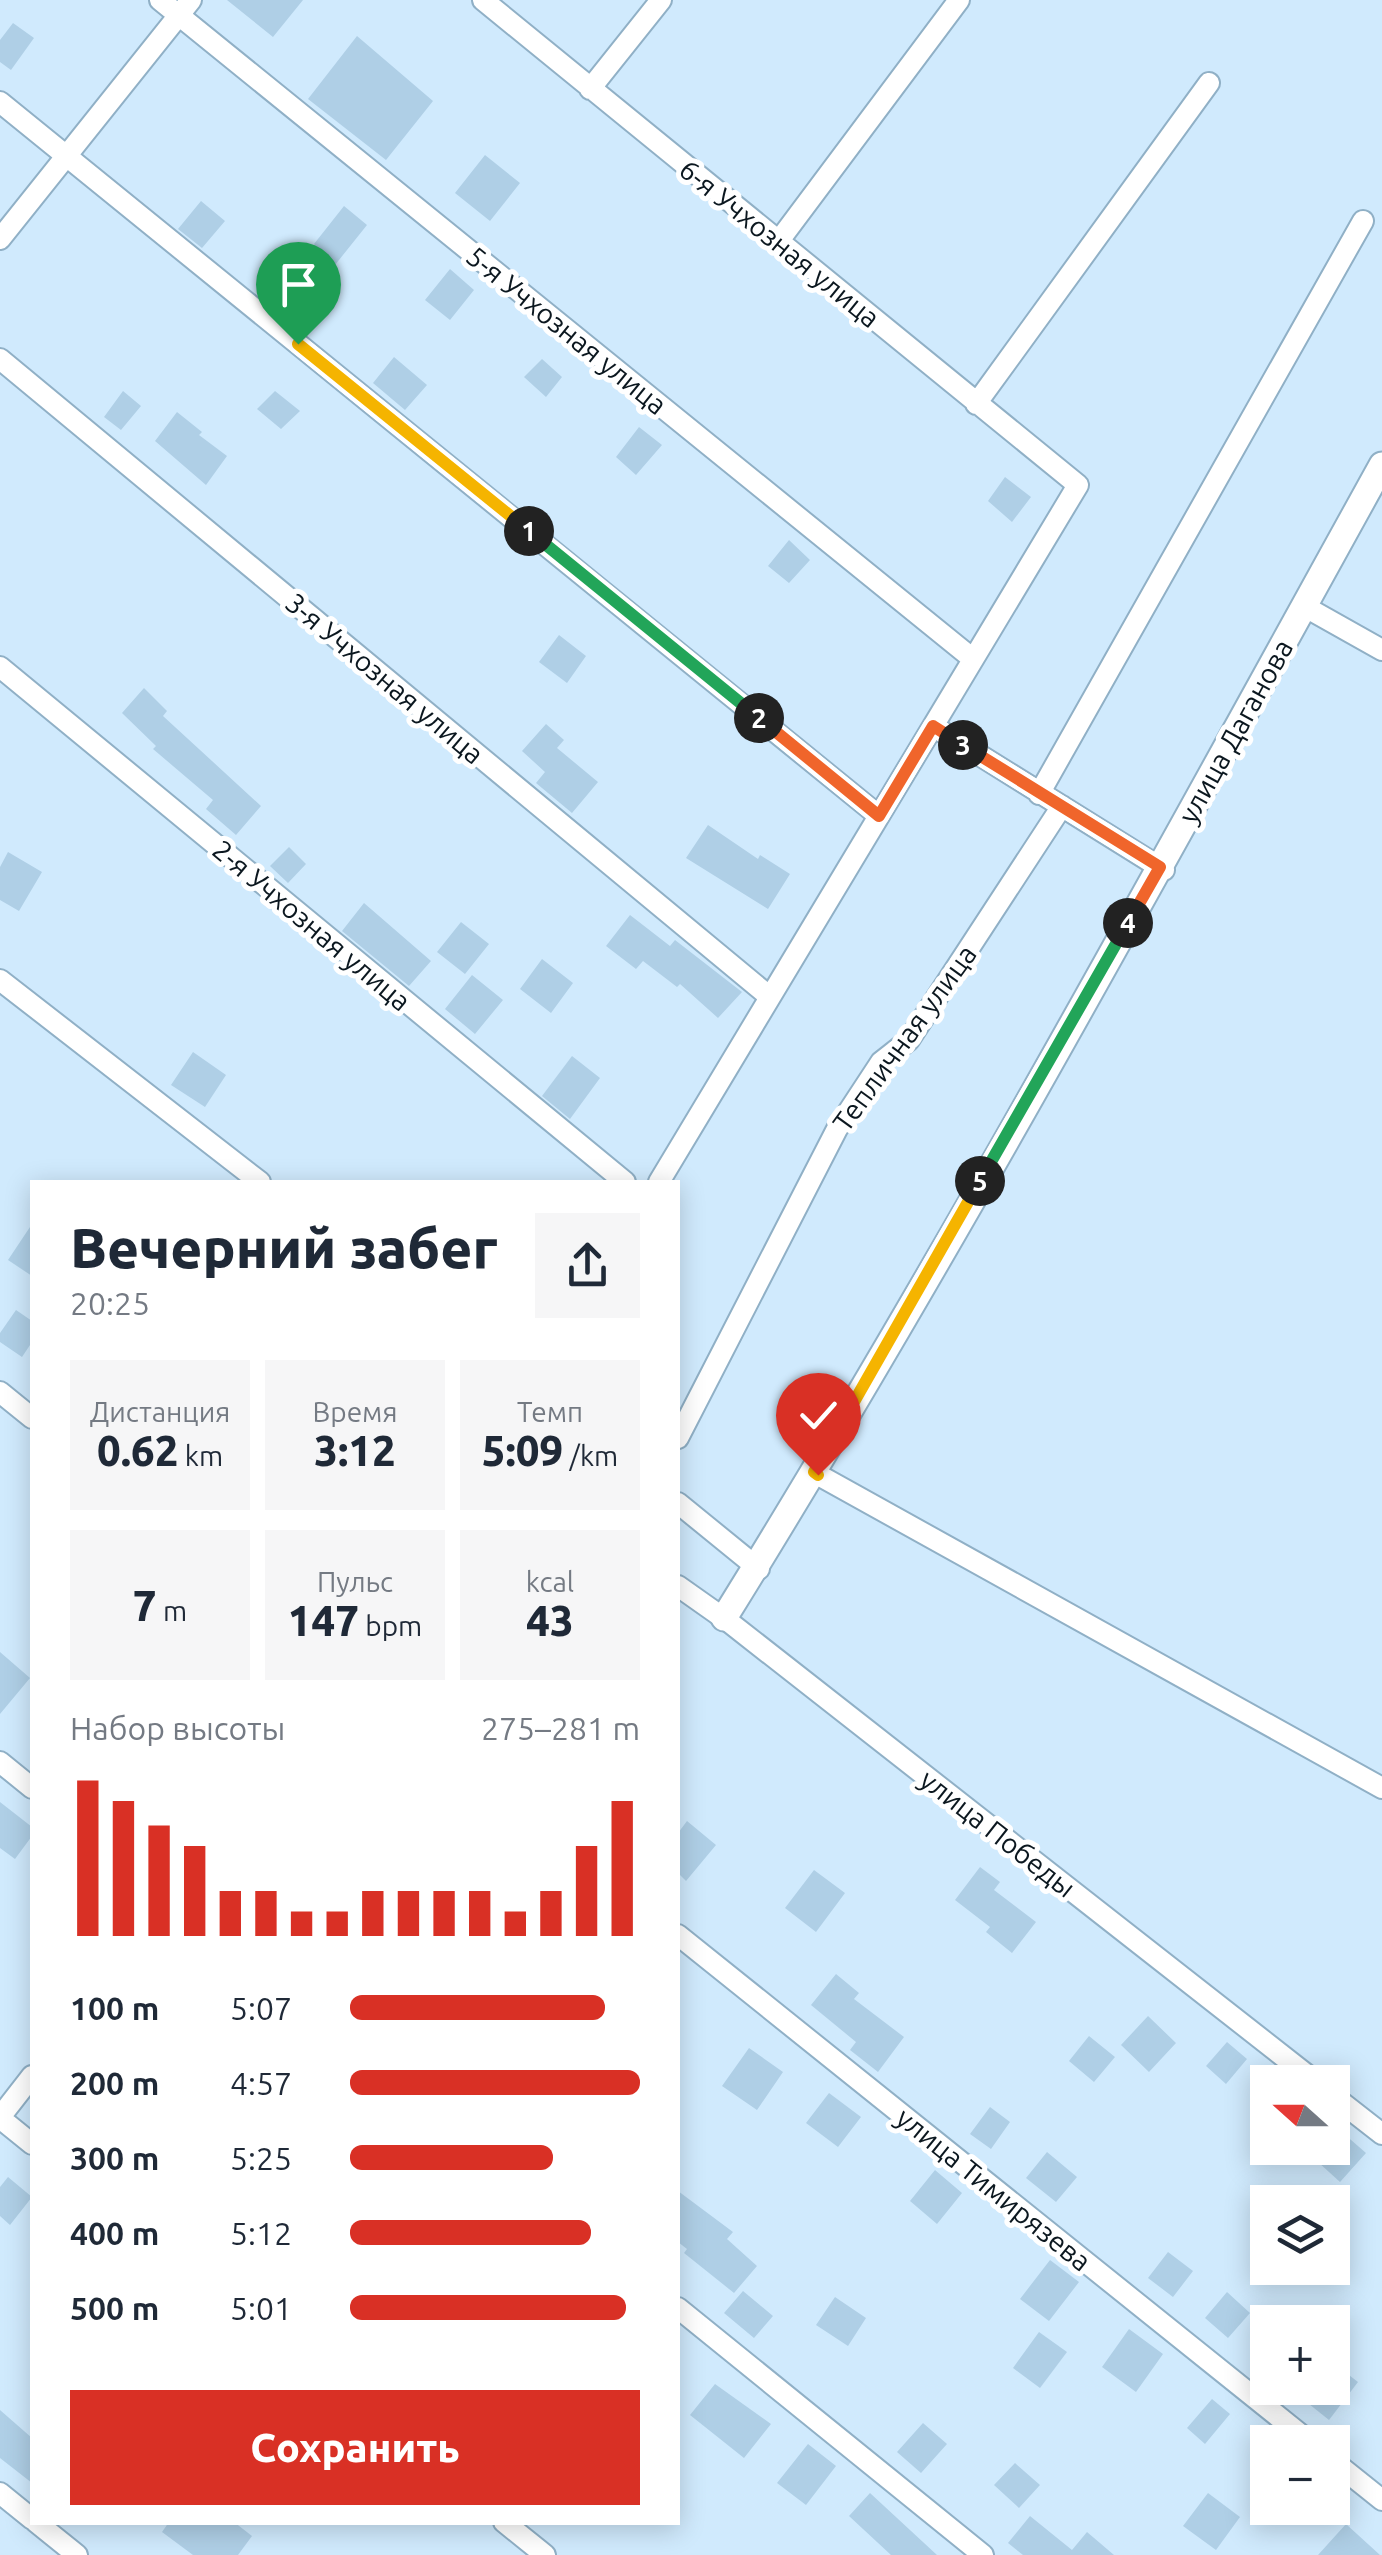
<!DOCTYPE html>
<html lang="ru">
<head>
<meta charset="utf-8">
<style>
	body { margin:0; font-family:Ubuntu,sans-serif; background:#f6f6f7; color:#1f2937; height:100vh; display:flex; flex-direction:column; font-size:38px; white-space:nowrap }
	* { box-sizing:border-box; margin:0 }
	p { font-size:32px; color:#747a83 }
	.icon { flex:none; width:55px; height:55px; fill:none; stroke:currentColor; stroke-width:2; stroke-linecap:round; stroke-linejoin:round }
	.map { position:relative; flex:1; overflow:hidden }
	.drawer { position:absolute; left:30px; top:1180px; width:650px; height:1345px; display:flex; flex-direction:column; background:#fff; border-radius:0px; box-shadow:0 5px 25px #0003 }
	.drawer>* { flex:none }
	.needle { width:65px; rotate:291deg }
	.controls { position:absolute; left:1250px; top:2065px; display:grid; gap:20px }
	.controls a { display:grid; place-items:center; width:100px; height:100px; border-radius:0px; background:#fff; box-shadow:0 5px 25px #0003; font-size:50px }
	.pin { position:absolute; display:grid; place-items:center; width:85px; height:85px; color:#fff; margin:-102px -42px; border-radius:50% 50% 50% 0; rotate:-45deg; box-shadow:0 0 10px #0007 }
	.pin .icon { rotate:45deg }
	.km { position:absolute; width:50px; height:50px; margin:-25px; border-radius:50%; background:#222; color:#fff; font-size:28px; line-height:50px; text-align:center }
	.round { display:grid; place-items:center; flex:none; width:105px; height:105px; border-radius:0px; background:#f6f6f7 }
	.summary { display:flex; align-items:center; justify-content:space-between; height:170px; padding:0 40px }
	h1 { font-size:55px; font-weight:800; line-height:75px }
	.figures { display:grid; grid-template-columns:repeat(3,1fr); gap:15px; height:170px; padding:10px 40px }
	.figures div { display:grid; align-content:center; border-radius:0px; background:#f6f6f7; text-align:center }
	.figures b { font-size:42px; font-weight:800 }
	.figures small { font-size:28px; font-weight:400 }
	.figures p { font-size:28px }
	.chart { height:280px; padding:20px 40px }
	.chart p { display:flex; justify-content:space-between }
	.chart svg { width:100%; height:180px; margin-top:10px; stroke:#d93025; stroke-width:6 }
	.primary-button { display:flex; gap:20px; margin-top:auto; padding:20px 40px }
	.primary-button a { flex:1; height:115px; border-radius:0px; background:#d93025; color:#fff; font-size:40px; font-weight:800; line-height:115px; text-align:center }
	ul { padding:0 40px; list-style:none; font-size:32px }
	li { display:grid; grid-template-columns:160px 120px 1fr; align-items:center; height:75px }
	li i { height:25px; border-radius:12px; background:#d93025 }
	.map>svg:first-child { display:block }
</style>
</head>
<body>
<div class="map">
<svg width="1382" height="2555" viewBox="0 0 1382 2555">
	<rect width="100%" height="100%" fill="#d0eafd"/>
	<!-- building -->
	<path fill="#afcfe6" d="M227,0H303L273,37Z
		M13,23L34,38L11,70L0,62V40Z
		M357,36L433,101L386,160L308,99Z
		M485,155L520,183L490,221L455,193Z
		M201,201L225,221L202,248L178,229Z
		M344,206L367,225L335,265L314,244Z
		M450,269L474,290L450,320L425,300Z
		M394,357L427,385L405,410L373,383Z
		M542,359L562,377L546,397L524,377Z
		M123,391L141,406L121,430L104,417Z
		M275,391L300,411L281,429L257,409Z
		M177,412L202,432L199,435L227,456L206,485L155,441Z
		M639,427L662,445L636,475L616,457Z
		M1005,477L1031,497L1012,522L988,501Z
		M789,540L810,560L789,583L768,566Z
		M559,635L586,656L567,683L539,662Z
		M144,688L167,711L163,716L261,806L236,835L206,809L213,800L153,749L156,746L122,713Z
		M546,724L564,740L557,748L598,782L572,813L536,783L545,772L522,751Z
		M708,825L758,859L760,855L790,874L768,909L686,858Z
		M289,847L306,864L288,883L270,866Z
		M8,852L42,872L19,911L0,900V867Z
		M364,903L431,961L409,986L342,931Z
		M630,915L670,946L675,940L742,992L718,1018L680,984L677,987L643,961L636,969L606,946Z
		M461,922L489,944L465,974L437,952Z
		M542,959L573,983L551,1013L520,989Z
		M472,975L503,1000L475,1034L445,1009Z
		M193,1052L226,1075L205,1107L171,1085Z
		M572,1056L600,1078L570,1119L542,1096Z
		M32,1224V1276L8,1260Z
		M16,1310L32,1321V1342L22,1357L0,1342V1333Z
		M0,1652L30,1678L0,1714Z
		M0,1802L32,1827V1836L15,1859L0,1848Z
		M687,1821L716,1845L686,1881L678,1873V1833Z
		M980,1867L1000,1882L994,1890L1036,1922L1012,1953L986,1932L990,1927L955,1900Z
		M814,1870L845,1893L816,1932L785,1908Z
		M836,1974L859,1993L854,1999L904,2037L878,2072L850,2050L856,2042L811,2005Z
		M1148,2016L1176,2043L1149,2072L1121,2045Z
		M1089,2036L1115,2057L1094,2082L1069,2061Z
		M1227,2042L1247,2059L1226,2084L1206,2066Z
		M749,2048L783,2072L757,2110L722,2086Z
		M829,2093L861,2117L838,2147L806,2123Z
		M990,2107L1010,2122L991,2149L970,2134Z
		M1343,2133L1366,2153L1340,2182L1318,2162Z
		M1047,2152L1077,2177L1056,2202L1026,2178Z
		M935,2170L962,2193L937,2224L910,2201Z
		M8,2177L32,2197L10,2225L0,2216V2187Z
		M678,2191L733,2232L727,2239L757,2266L734,2293L684,2253L687,2249L678,2242Z
		M1168,2252L1193,2271L1173,2297L1148,2278Z
		M1050,2260L1079,2282L1049,2321L1020,2299Z
		M743,2291L773,2316L754,2338L724,2313Z
		M1227,2292L1250,2313L1228,2338L1205,2318Z
		M835,2297L866,2318L848,2346L816,2325Z
		M1129,2329L1163,2354L1136,2392L1102,2367Z
		M1039,2332L1067,2352L1040,2388L1013,2368Z
		M1332,2362L1358,2382L1329,2420L1304,2400L1314,2388H1332Z
		M715,2384L771,2424L744,2458L690,2415Z
		M1212,2399L1230,2414L1205,2444L1187,2428Z
		M0,2410L32,2438V2483L0,2458Z
		M923,2423L947,2444L921,2473L897,2452Z
		M808,2444L836,2466L806,2505L777,2483Z
		M1015,2463L1040,2485L1019,2508L994,2485Z
		M870,2493L937,2555H891L849,2516Z
		M1208,2493L1240,2517L1216,2550L1183,2526Z
		M1030,2516L1072,2550L1087,2532L1114,2555H1023L1008,2543Z
		M169,2522H234L252,2536L238,2555H193L162,2532Z
		M1346,2524L1380,2555H1318Z"/>
	<g fill="none" stroke-linecap="round" stroke-linejoin="round">
		<defs>
			<path id="minor" d="M160,0L973,659
				M483,0L1078,485L659,1182
				M590,89L661,0
				M0,102L879,816
				M0,239L191,0
				M778,242L959,0
				M0,359L770,997
				M976,404L1209,83
				M1309,609L1382,650
				M0,667L625,1182
				M933,726L1164,870
				M1039,794L1363,221
				M0,980L260,1182
				M0,1392L32,1418
				M678,1438L837,1129L881,1062L909,1040L1062,806
				M813,1472L1382,1788
				M678,1503L759,1569
				M678,1586L729,1622L1316,2082
				M0,1762L32,1788
				M678,1935L1310,2442
				M1332,2095L1382,2134
				M0,2117L32,2076
				M0,2118L32,2144
				M678,2308L983,2555
				M1332,2460L1382,2500
				M0,2493L32,2519
				M36,2522L77,2555
				M504,2522L545,2555"/>
			<path id="major" d="M724,1618C957,1242 1168,852 1382,465"/>
		</defs>
		<!-- minor casing -->
		<use href="#minor" stroke="#90b0c6" stroke-width="24"/>
		<!-- major casing -->
		<use href="#major" stroke="#90b0c6" stroke-width="29"/>
		<!-- minor -->
		<use href="#minor" stroke="#fff" stroke-width="20"/>
		<!-- major -->
		<use href="#major" stroke="#fff" stroke-width="25"/>
	</g>
	<g fill="none" stroke-linecap="round" stroke-linejoin="round">
		<defs>
			<path id="split-1" d="M298,344L529,531"/>
			<path id="split-2" d="M529,531L759,718"/>
			<path id="split-3" d="M759,718L879,816L933,726L963,745"/>
			<path id="split-4" d="M963,745L1160,867L1128,923"/>
			<path id="split-5" d="M980,1181L1128,923"/>
			<path id="split-6" d="M818,1475L814,1472L980,1181"/>
		</defs>
		<!-- split-1 casing -->
		<use href="#split-1" stroke="#fff" stroke-width="20"/>
		<!-- split-2 casing -->
		<use href="#split-2" stroke="#fff" stroke-width="20"/>
		<!-- split-3 casing -->
		<use href="#split-3" stroke="#fff" stroke-width="20"/>
		<!-- split-4 casing -->
		<use href="#split-4" stroke="#fff" stroke-width="20"/>
		<!-- split-5 casing -->
		<use href="#split-5" stroke="#fff" stroke-width="20"/>
		<!-- split-6 casing -->
		<use href="#split-6" stroke="#fff" stroke-width="20"/>
		<!-- split-1 -->
		<use href="#split-1" stroke="#f5b400" stroke-width="12"/>
		<!-- split-2 -->
		<use href="#split-2" stroke="#22a559" stroke-width="12"/>
		<!-- split-3 -->
		<use href="#split-3" stroke="#f0652b" stroke-width="12"/>
		<!-- split-4 -->
		<use href="#split-4" stroke="#f0652b" stroke-width="12"/>
		<!-- split-5 -->
		<use href="#split-5" stroke="#22a559" stroke-width="12"/>
		<!-- split-6 -->
		<use href="#split-6" stroke="#f5b400" stroke-width="12"/>
	</g>
	<g text-anchor="middle" dominant-baseline="central" stroke-width="10" stroke-linejoin="round" paint-order="stroke">
		<!-- street labels -->
		<g font-size="28" fill="#0b171f" stroke="#fff">
			<text transform="translate(780 243) rotate(39)">6-я Учхозная улица</text>
			<text transform="translate(567 330) rotate(39)">5-я Учхозная улица</text>
			<text transform="translate(385 678) rotate(40)">3-я Учхозная улица</text>
			<text transform="translate(1235 731) rotate(-61)">улица Даганова</text>
			<text transform="translate(312 925) rotate(40)">2-я Учхозная улица</text>
			<text transform="translate(904 1038) rotate(-54)">Тепличная улица</text>
			<text transform="translate(998 1833) rotate(38)">улица Победы</text>
			<text transform="translate(994 2189) rotate(39)">улица Тимирязева</text>
		</g>
	</g>
</svg>
<div class="controls">
<a><svg class="needle" viewBox="-14 -14 28 28"><path d="M0-13l5 13h-10z" fill="#e53935"/><path d="M0 13l5-13h-10z" fill="#747a83"/></svg></a>
<a><svg class="icon" aria-label="layers" viewBox="0 0 24 24"><path d="M12 4l9 5-9 5-9-5zM3 14l9 5 9-5"/></svg></a>
<a>+</a>
<a>−</a>
</div>
<div class="pin" style="left:298px;top:344px;background:#1e9e55"><svg class="icon" aria-label="arrive" viewBox="0 0 24 24"><path d="M6 21V4h12l-3 4 3 4H6"/></svg></div>
<div class="pin" style="left:818px;top:1475px;background:#d93025"><svg class="icon" aria-label="check" viewBox="0 0 24 24"><path d="M5 12l5 5 9-10"/></svg></div>
<b class="km" style="left:529px;top:531px">1</b>
<b class="km" style="left:759px;top:718px">2</b>
<b class="km" style="left:963px;top:745px">3</b>
<b class="km" style="left:1128px;top:923px">4</b>
<b class="km" style="left:980px;top:1181px">5</b>
<section class="drawer">
<div class="summary"><div><h1>Вечерний забег</h1><p>20:25</p></div><a class="round"><svg class="icon" aria-label="share" viewBox="0 0 24 24"><path d="M12 15V3M7 8l5-5 5 5M5 13v7h14v-7"/></svg></a></div>
<div class="figures">
<div><p>Дистанция</p><b>0.62<small> km</small></b></div>
<div><p>Время</p><b>3:12</b></div>
<div><p>Темп</p><b>5:09<small> /km</small></b></div>
</div>
<div class="figures">
<div><b>7<small> m</small></b></div>
<div><p>Пульс</p><b>147<small> bpm</small></b></div>
<div><p>kcal</p><b>43</b></div>
</div>
<div class="chart"><p><span>Набор высоты</span>275–281 m</p>
<svg viewBox="0 0 160 44" preserveAspectRatio="none"><path d="M5 44V6M15 44V11M25 44V17M35 44V22M45 44V33M55 44V33M65 44V38M75 44V38M85 44V33M95 44V33M105 44V33M115 44V33M125 44V38M135 44V33M145 44V22M155 44V11"/></svg>
</div>
<ul>
<li><b>100 m</b>5:07<i style="width:88%"></i></li>
<li><b>200 m</b>4:57<i style="width:100%"></i></li>
<li><b>300 m</b>5:25<i style="width:70%"></i></li>
<li><b>400 m</b>5:12<i style="width:83%"></i></li>
<li><b>500 m</b>5:01<i style="width:95%"></i></li>
</ul>
<div class="primary-button"><a>Сохранить</a></div>
</section>
</div>
</body>
</html>
